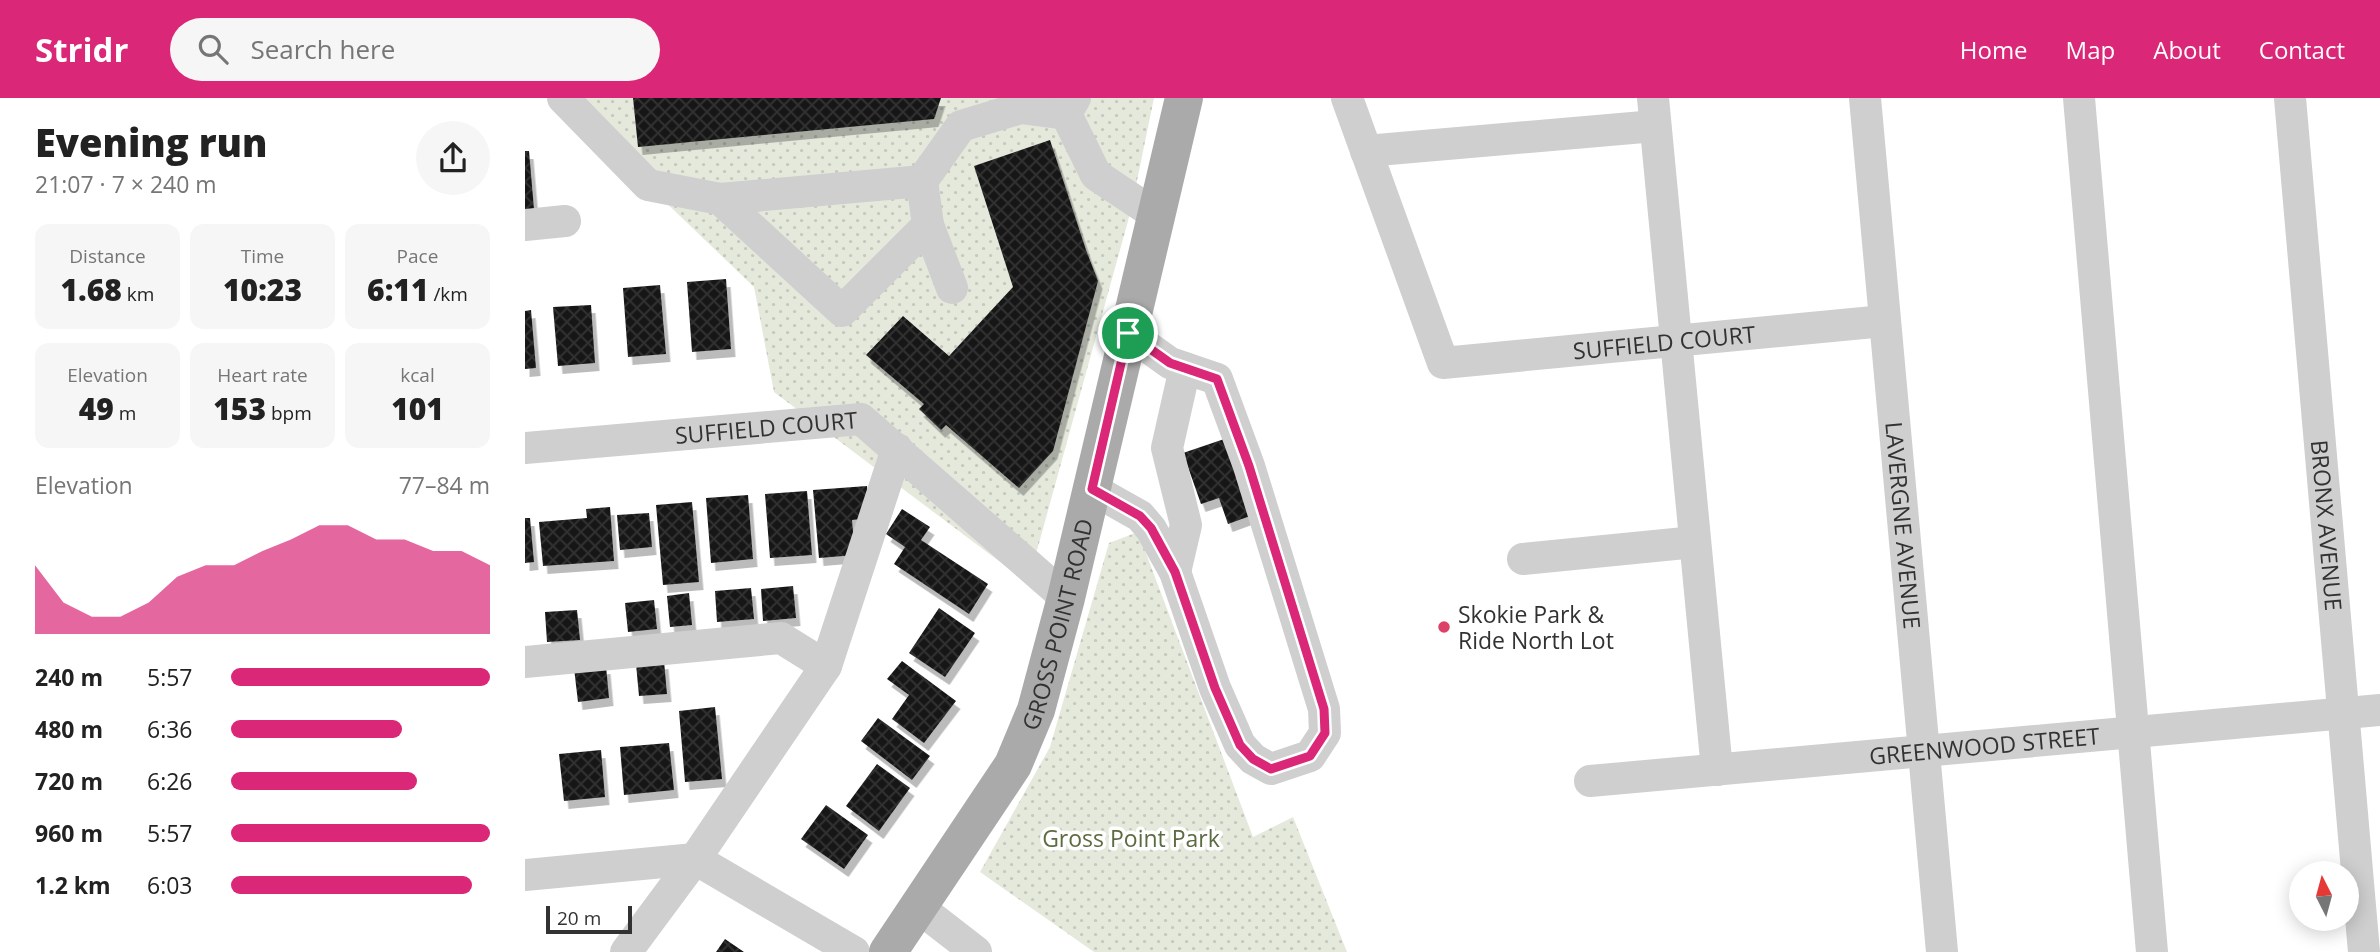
<!DOCTYPE html>
<html lang="en">
<head>
<meta charset="utf-8">
<style>
	body { margin:0; font-family:"Open Sans",sans-serif; background:#f6f6f6; color:#222; height:100vh; display:flex; flex-direction:column; font-size:26px; white-space:nowrap }
	* { box-sizing:border-box; margin:0 }
	p { font-size:23px; color:#767676 }
	.icon { flex:none; width:38px; height:38px; fill:none; stroke:currentColor; stroke-width:2; stroke-linecap:round; stroke-linejoin:round }
	.map { position:relative; flex:1; overflow:hidden }
	.sheet { display:flex; flex-direction:column; background:#fff; width:525px }
	.sheet>* { flex:none }
	.needle { width:46px; rotate:354deg }
	.buttons { position:absolute; left:1764px; top:763px; display:grid; gap:14px }
	.buttons a { display:grid; place-items:center; width:70px; height:70px; border-radius:50%; background:#fff; box-shadow:0 4px 18px #0003; font-size:35px }
	.scale { position:absolute; left:21px; bottom:18px; width:86px; box-sizing:border-box; padding-left:7px; border:4px solid #323232; border-top:0; font-size:19px; line-height:24px; white-space:nowrap; color:#323232; -webkit-text-stroke:5px #fff; paint-order:stroke }
	.pin { position:absolute; display:grid; place-items:center; width:60px; height:60px; color:#fff; margin:-30px; border:4px solid #fff; border-radius:50%; box-shadow:0 2px 7px #0007 }
	.round { display:grid; place-items:center; flex:none; width:74px; height:74px; border-radius:37px; background:#f6f6f6 }
	.summary { display:flex; align-items:center; justify-content:space-between; height:119px; padding:0 35px }
	h1 { font-size:38px; font-weight:800; line-height:52px }
	.figures { display:grid; grid-template-columns:repeat(3,1fr); gap:10px; height:119px; padding:7px 35px }
	.figures div { display:grid; align-content:center; border-radius:14px; background:#f6f6f6; text-align:center }
	.figures b { font-size:30px; font-weight:800 }
	.figures small { font-size:19px; font-weight:400 }
	.figures p { font-size:19px }
	.chart { height:196px; padding:14px 35px }
	.chart p { display:flex; justify-content:space-between }
	.chart svg { width:100%; height:126px; margin-top:7px; fill:#db2777; opacity:.7 }
	ul { padding:0 35px; list-style:none; font-size:23px }
	li { display:grid; grid-template-columns:112px 84px 1fr; align-items:center; height:52px }
	li i { height:18px; border-radius:9px; background:#db2777 }
	header { display:flex; align-items:center; gap:42px; box-sizing:border-box; height:98px; padding:0 35px; background:#db2777; color:#fff }
	header strong { font-size:33px }
	nav { display:flex; gap:38px; margin-inline-start:auto; font-size:24px }
	.search { width:490px; height:63px; background:#f6f6f6; display:flex; align-items:center; gap:18px; box-sizing:border-box; padding:0 24px; border-radius:38px; color:#767676; font-size:26px }
	main { display:flex; flex:1; min-height:0 }
	.map>svg:first-child { display:block }
</style>
</head>
<body>
<header>
<strong>Stridr</strong>
<div class="search"><svg class="icon" aria-label="search" viewBox="0 0 24 24"><circle cx="10" cy="10" r="6"/><path d="M15 15l6 6"/></svg>Search here</div>
<nav><a>Home</a><a>Map</a><a>About</a><a>Contact</a></nav>
</header>
<main>
<section class="sheet">
<div class="summary"><div><h1>Evening run</h1><p>21:07 · 7 × 240 m</p></div><a class="round"><svg class="icon" aria-label="share" viewBox="0 0 24 24"><path d="M12 15V3M7 8l5-5 5 5M5 13v7h14v-7"/></svg></a></div>
<div class="figures">
<div><p>Distance</p><b>1.68<small> km</small></b></div>
<div><p>Time</p><b>10:23</b></div>
<div><p>Pace</p><b>6:11<small> /km</small></b></div>
</div>
<div class="figures">
<div><p>Elevation</p><b>49<small> m</small></b></div>
<div><p>Heart rate</p><b>153<small> bpm</small></b></div>
<div><p>kcal</p><b>101</b></div>
</div>
<div class="chart"><p><span>Elevation</span>77–84 m</p>
<svg viewBox="0 0 160 44" preserveAspectRatio="none"><path d="M0 44V20L10 33L20 38L30 38L40 33L50 24L60 20L70 20L80 15L90 11L100 6L110 6L120 11L130 11L140 15L150 15L160 20V44z"/></svg>
</div>
<ul>
<li><b>240 m</b>5:57<i style="width:100%"></i></li>
<li><b>480 m</b>6:36<i style="width:66%"></i></li>
<li><b>720 m</b>6:26<i style="width:72%"></i></li>
<li><b>960 m</b>5:57<i style="width:100%"></i></li>
<li><b>1.2 km</b>6:03<i style="width:93%"></i></li>
</ul>
</section>
<div class="map">
<svg width="1855" height="854" viewBox="0 0 1855 854">
	<defs>
		<pattern id="grass-dots" width="8" height="8" patternUnits="userSpaceOnUse" patternTransform="scale(1.75)"><rect width="8" height="8" fill="#e4e9dc"/><path d="M2 2h.1M6 6h.1" fill="none" stroke="#c4c8bd" stroke-width="1.8" stroke-linecap="round"/></pattern>
		<pattern id="building-cross-hatch" width="8" height="8" patternUnits="userSpaceOnUse" patternTransform="scale(1.75)"><rect width="8" height="8" fill="#191919"/><path d="M0 0l8 8M0 8l8-8" fill="none" stroke="#323232"/></pattern>
		<filter id="shadow"><feDropShadow dx="4.5" dy="8" stdDeviation="0" flood-color="#0004"/></filter>
	</defs>
	<rect width="100%" height="100%" fill="#fff"/>
	<!-- grass -->
	<path fill="url(#grass-dots)" d="M32,0H629L606,112L503,485L249,294L229,189Z
		M613,434L728,739L768,719L822,854H569L455,774L525,649L584,445Z"/>
	<!-- building -->
	<path fill="url(#building-cross-hatch)" filter="url(#shadow)" d="M108,0H416L409,21L113,49Z
		M525,42L561,152L573,183L528,353L494,390L421,327L416,332L394,311L399,306L341,257L378,218L424,258L488,189L449,68Z
		M0,53H4L9,111H0Z
		M201,181L206,251L167,254L162,184Z
		M135,187L141,256L103,259L98,190Z
		M66,207L70,265L33,268L28,209Z
		M6,212L11,270L0,271V213Z
		M708,338L728,417L703,426L694,400L676,406L658,355Z
		M342,388L344,420L327,422L330,457L294,460L288,392Z
		M282,393L287,457L245,460L240,396Z
		M223,397L228,461L186,465L181,400Z
		M167,404L174,484L138,487L131,407Z
		M85,409L89,463L18,468L14,424L62,420L61,411Z
		M377,411L405,429L396,442L463,486L444,516L369,466L380,449L361,436Z
		M124,415L127,449L95,452L92,417Z
		M0,420H5L9,464L0,465Z
		M268,488L271,520L238,523L236,491Z
		M226,490L229,521L192,524L190,493Z
		M164,495L167,527L145,529L142,498Z
		M129,502L132,531L103,534L100,505Z
		M414,510L450,535L420,579L384,555Z
		M52,512L55,542L22,544L20,514Z
		M139,563L142,596L114,598L111,566Z
		M377,563L431,603L399,645L367,621L384,597L362,581Z
		M81,568L84,600L53,604L49,570Z
		M190,609L197,681L160,684L154,613Z
		M353,620L405,658L387,682L336,643Z
		M144,645L149,692L99,697L95,649Z
		M76,652L80,699L39,703L34,656Z
		M352,666L385,690L354,733L321,708Z
		M301,707L343,737L319,771L276,741Z
		M200,841L219,854H191Z"/>
	<g fill="none" stroke-linecap="round" stroke-linejoin="round">
		<!-- minor -->
		<g stroke="#cfcfcf" stroke-width="32">
			<path d="M38,0L123,87L195,101L397,83L436,28L496,10L541,16"/>
			<path d="M550,0L541,16L571,77L631,117"/>
			<path id="s1" d="M822,0L918,265L1359,223"/>
			<path d="M1128,0L1192,672"/>
			<path id="s2" d="M1340,0L1417,854"/>
			<path d="M1554,0L1627,854"/>
			<path id="s3" d="M1765,0L1839,854"/>
			<path d="M841,53L1130,28"/>
			<path d="M195,101L317,213L403,127L397,83"/>
			<path d="M0,127L40,123"/>
			<path d="M403,127L427,190"/>
			<path id="s4" d="M0,350L336,321L541,500"/>
			<path d="M567,391L615,418L626,431L650,474L690,590L715,647L728,661L746,671L785,658L800,635L799,611L724,368L692,281L645,265L603,235"/>
			<path d="M998,461L1170,444"/>
			<path d="M650,474L661,427L642,350L660,270"/>
			<path d="M0,564L256,540L301,568"/>
			<path id="s5" d="M1065,683L1855,612"/>
			<path d="M0,777L170,761L329,854"/>
			<path d="M393,809L451,854"/>
			<path d="M101,854L170,761L301,568L372,351"/>
		</g>
		<!-- major -->
		<path stroke="#aaa" stroke-width="38" id="s6" d="M363,854L488,667L511,612L541,500L659,0"/>
	</g>
	<g fill="none" stroke-linecap="round" stroke-linejoin="round">
		<defs>
			<path id="route" d="M603,235L645,265L692,281L724,368L799,611L800,635L785,658L746,671L728,661L715,647L690,590L650,474L626,430L615,418L567,391Z"/>
		</defs>
		<!-- route casing -->
		<use href="#route" stroke="#fff" stroke-width="14"/>
		<!-- route -->
		<use href="#route" stroke="#db2777" stroke-width="9"/>
	</g>
	<!-- markers -->
	<circle fill="#dc4267" stroke="#fff" stroke-width="2.5" cx="919" cy="529" r="7"/>
	<g text-anchor="middle" dominant-baseline="central" stroke-width="7" stroke-linejoin="round" paint-order="stroke">
		<!-- street labels -->
		<g font-size="23" fill="#323232" stroke="#fff">
			<text stroke="none"><textPath href="#s1" startOffset="504">SUFFIELD COURT</textPath></text>
			<text stroke="none"><textPath href="#s4" startOffset="242">SUFFIELD COURT</textPath></text>
			<text stroke="none"><textPath href="#s2" startOffset="429">LAVERGNE AVENUE</textPath></text>
			<text stroke="none"><textPath href="#s3" startOffset="429">BRONX AVENUE</textPath></text>
			<text stroke="none"><textPath href="#s6" startOffset="373">GROSS POINT ROAD</textPath></text>
			<text stroke="none"><textPath href="#s5" startOffset="396">GREENWOOD STREET</textPath></text>
		</g>
		<!-- poi labels -->
		<g font-size="23" fill="#323232" stroke="#fff" text-anchor="start">
			<text x="933" y="516">Skokie Park &amp;<tspan x="933" dy="26">Ride North Lot</tspan></text>
		</g>
		<!-- park labels -->
		<g font-size="23" fill="#5c6c41" stroke="#fff">
			<text x="606" y="740">Gross Point Park</text>
		</g>
	</g>
</svg>
<div class="buttons">
<a><svg class="needle" viewBox="-14 -14 28 28"><path d="M0-13l5 13h-10z" fill="#e53935"/><path d="M0 13l5-13h-10z" fill="#767676"/></svg></a>
</div>
<div class="scale">20 m</div>
<div class="pin" style="left:603px;top:235px;background:#1e9e55"><svg class="icon" aria-label="arrive" viewBox="0 0 24 24"><path d="M6 21V4h12l-3 4 3 4H6"/></svg></div>
</div>
</main>
</body>
</html>
